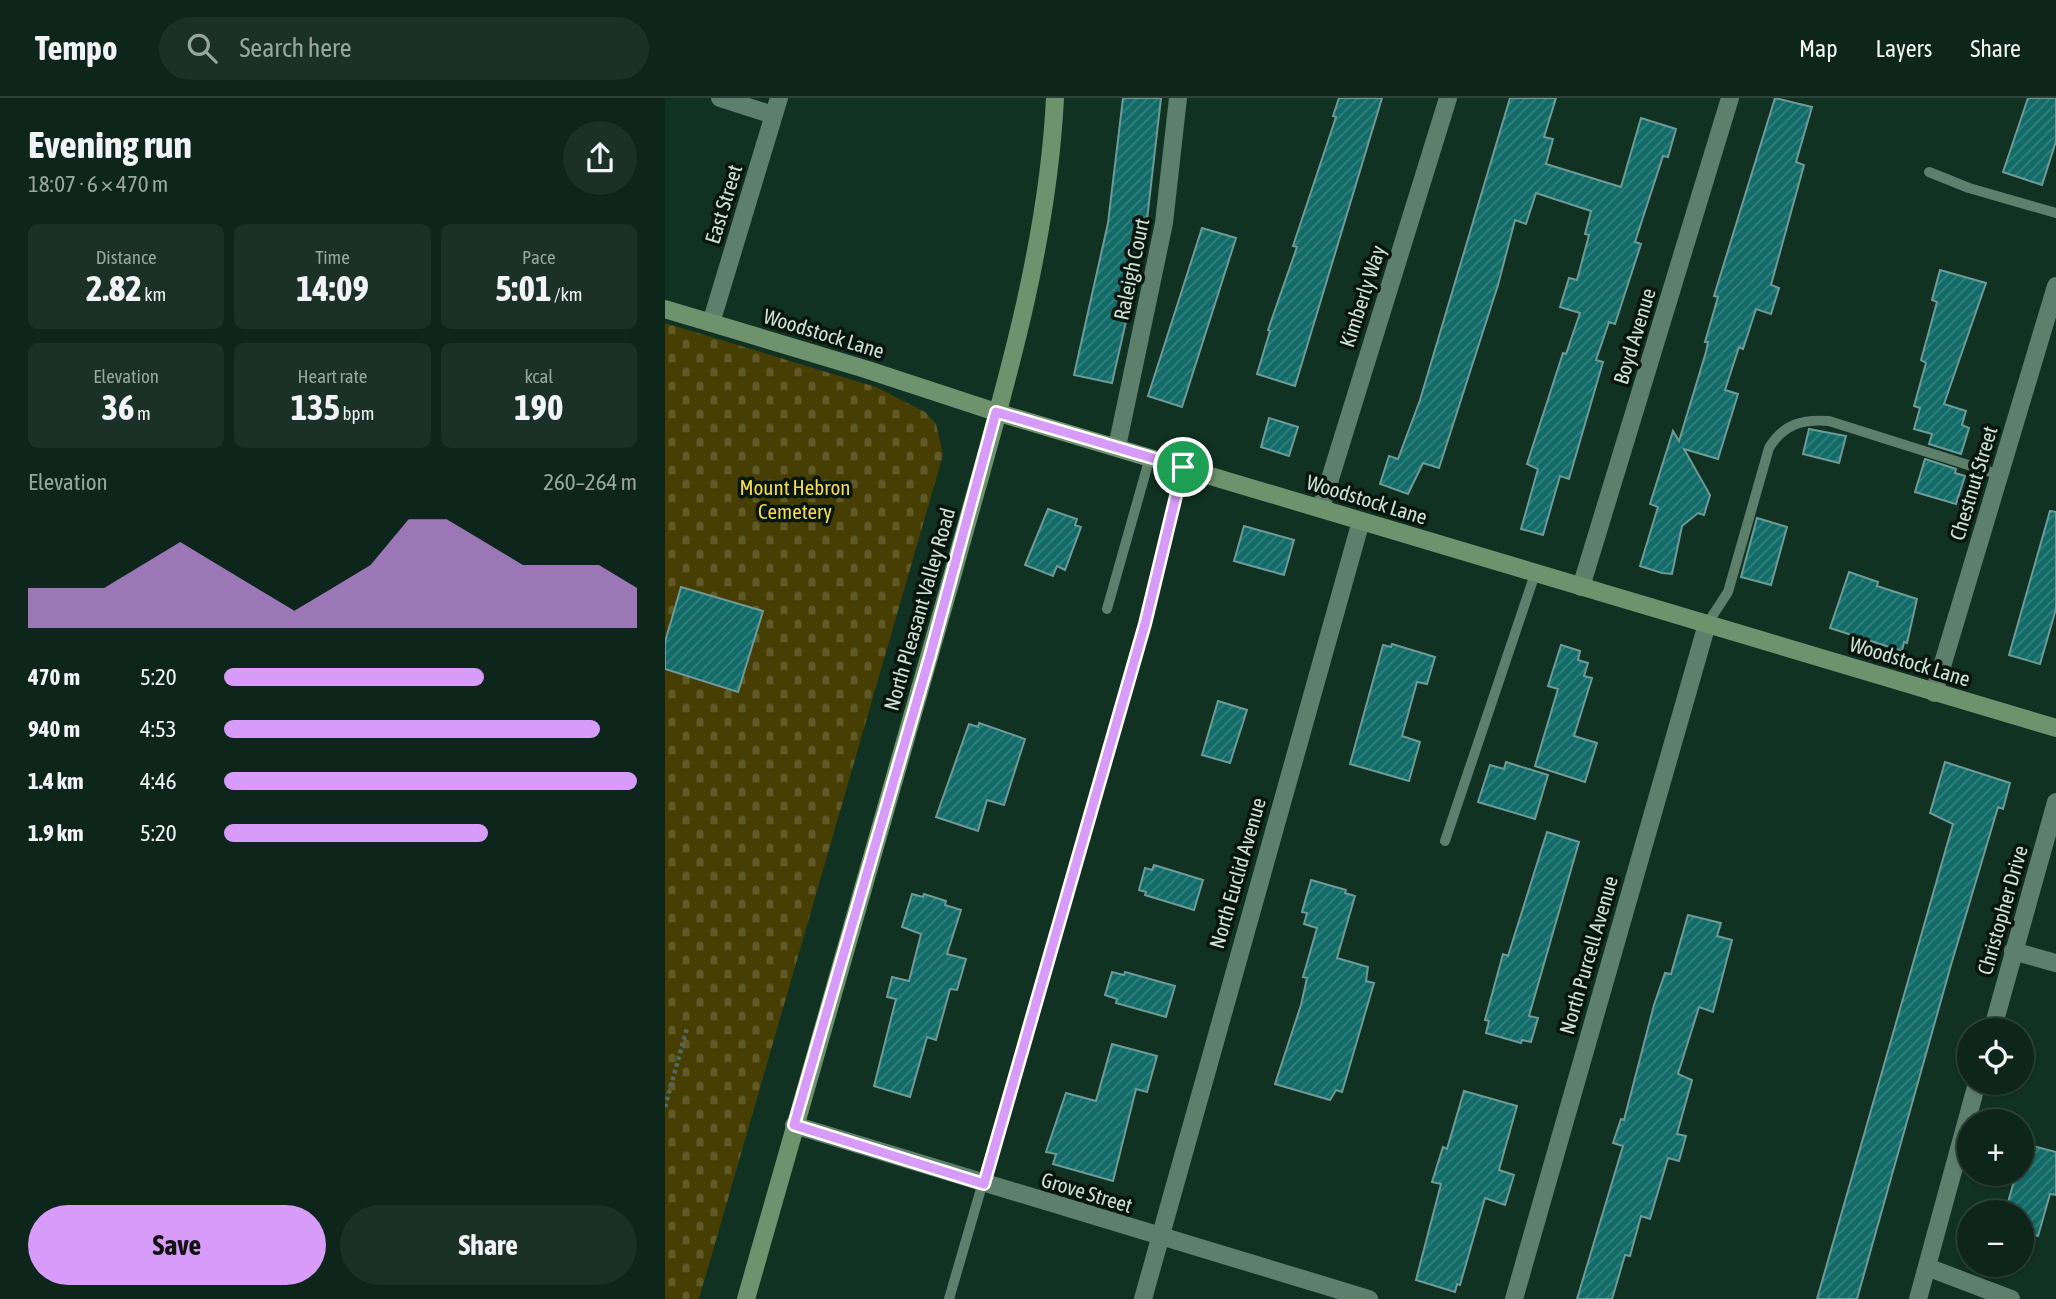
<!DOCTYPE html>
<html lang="en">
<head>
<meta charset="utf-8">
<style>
	body { margin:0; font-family:"Asap Condensed",sans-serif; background:#1b3127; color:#f1f3f6; height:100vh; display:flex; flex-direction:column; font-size:26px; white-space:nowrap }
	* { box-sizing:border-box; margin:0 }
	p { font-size:23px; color:#9aa5a2 }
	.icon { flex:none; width:38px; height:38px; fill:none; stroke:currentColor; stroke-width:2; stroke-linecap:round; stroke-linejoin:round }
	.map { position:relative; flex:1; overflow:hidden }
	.drawer { display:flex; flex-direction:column; background:#0d251a; width:665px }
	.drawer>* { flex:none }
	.controls { position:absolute; left:1292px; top:920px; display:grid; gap:14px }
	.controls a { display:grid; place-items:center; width:77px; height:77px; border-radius:50%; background:#0d251a; box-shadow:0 2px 5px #0004,0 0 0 2px #2d4239; font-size:35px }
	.pin { position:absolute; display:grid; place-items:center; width:60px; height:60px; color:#fff; margin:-30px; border:4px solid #fff; border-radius:50%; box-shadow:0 2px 7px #0007 }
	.round { display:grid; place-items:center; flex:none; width:74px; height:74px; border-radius:37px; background:#1b3127 }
	.overview { display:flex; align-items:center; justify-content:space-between; height:119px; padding:0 28px }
	h1 { font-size:38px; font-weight:700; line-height:52px }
	.figures { display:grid; grid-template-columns:repeat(3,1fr); gap:10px; height:119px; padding:7px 28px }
	.figures div { display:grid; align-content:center; border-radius:10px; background:#1b3127; text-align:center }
	.figures b { font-size:35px; font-weight:700 }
	.figures small { font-size:19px; font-weight:400 }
	.figures p { font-size:19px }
	.chart { height:196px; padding:14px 28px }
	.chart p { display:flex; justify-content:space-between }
	.chart svg { width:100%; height:126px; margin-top:7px; fill:#d79bf9; opacity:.7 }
	.cta { display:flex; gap:14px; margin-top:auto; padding:14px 28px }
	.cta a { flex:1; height:80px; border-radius:42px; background:#d79bf9; color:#111; font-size:28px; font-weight:700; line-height:80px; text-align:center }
	.cta a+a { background:#1b3127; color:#f1f3f6 }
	ul { padding:0 28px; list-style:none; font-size:23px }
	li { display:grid; grid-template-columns:112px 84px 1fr; align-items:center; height:52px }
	li i { height:18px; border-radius:9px; background:#d79bf9 }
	header { display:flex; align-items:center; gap:42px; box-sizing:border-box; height:98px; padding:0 35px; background:#0d251a; border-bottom:2px solid #2d4239 }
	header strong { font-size:33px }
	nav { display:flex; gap:38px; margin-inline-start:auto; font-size:24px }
	.search { width:490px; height:63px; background:#1b3127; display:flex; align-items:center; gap:18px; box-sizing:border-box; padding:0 24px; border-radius:38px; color:#9aa5a2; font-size:26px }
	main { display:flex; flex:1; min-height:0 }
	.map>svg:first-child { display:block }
</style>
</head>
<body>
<header>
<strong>Tempo</strong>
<div class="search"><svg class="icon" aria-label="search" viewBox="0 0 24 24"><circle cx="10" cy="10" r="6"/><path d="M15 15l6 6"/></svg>Search here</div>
<nav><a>Map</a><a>Layers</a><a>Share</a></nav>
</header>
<main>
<section class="drawer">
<div class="overview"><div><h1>Evening run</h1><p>18:07 · 6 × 470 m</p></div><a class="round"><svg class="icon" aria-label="share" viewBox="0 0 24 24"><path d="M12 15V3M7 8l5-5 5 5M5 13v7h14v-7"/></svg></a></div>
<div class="figures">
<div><p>Distance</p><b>2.82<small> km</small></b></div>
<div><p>Time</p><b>14:09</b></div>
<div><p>Pace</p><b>5:01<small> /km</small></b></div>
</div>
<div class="figures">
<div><p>Elevation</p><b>36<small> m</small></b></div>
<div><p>Heart rate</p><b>135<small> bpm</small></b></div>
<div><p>kcal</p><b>190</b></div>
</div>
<div class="chart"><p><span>Elevation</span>260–264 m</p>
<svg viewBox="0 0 160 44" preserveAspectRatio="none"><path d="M0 44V30L10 30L20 30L30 22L40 14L50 22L60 30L70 38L80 30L90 22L100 6L110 6L120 14L130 22L140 22L150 22L160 30V44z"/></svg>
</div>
<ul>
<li><b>470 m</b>5:20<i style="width:63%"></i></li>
<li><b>940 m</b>4:53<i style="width:91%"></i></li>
<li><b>1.4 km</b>4:46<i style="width:100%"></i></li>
<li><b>1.9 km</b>5:20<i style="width:64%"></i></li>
</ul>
<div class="cta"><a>Save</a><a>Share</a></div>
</section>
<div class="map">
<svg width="1391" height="1201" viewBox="0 0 1391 1201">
	<defs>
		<pattern id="cemetery-stones" width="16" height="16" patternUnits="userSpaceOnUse" patternTransform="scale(1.75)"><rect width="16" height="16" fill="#473e04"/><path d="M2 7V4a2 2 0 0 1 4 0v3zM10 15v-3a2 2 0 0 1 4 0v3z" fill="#605a28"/></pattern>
		<pattern id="building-hatch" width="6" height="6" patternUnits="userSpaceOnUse" patternTransform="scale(1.75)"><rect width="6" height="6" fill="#136b68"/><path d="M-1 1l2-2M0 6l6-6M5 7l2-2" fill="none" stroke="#34807d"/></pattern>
	</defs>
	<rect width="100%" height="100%" fill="#113122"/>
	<!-- cemetery -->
	<path fill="url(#cemetery-stones)" d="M0,225L211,289L260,314L271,326L278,357L34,1201H0Z"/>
	<!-- building -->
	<path fill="url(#building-hatch)" stroke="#6e9a98" stroke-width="2" d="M458,0H496L480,139L447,285L409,277L443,125Z
		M674,0H717L630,288L592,276L605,233L603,232L632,149L628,148L671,19L668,18Z
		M845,0H891L879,39L888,41L881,66L956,89L976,20L1011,31L1003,59L998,58L970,144L976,146L950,226L944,224L931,262L938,264L904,381L895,378L878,437L856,431L873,371L862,366L898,255L901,256L915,215L895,209L904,180L912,182L924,137L920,136L926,113L871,95L861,126L850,122L833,187L774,370L758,365L743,396L715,386L724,358L733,361L755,302Z
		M1110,0L1147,9L1131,64L1139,67L1106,187L1114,190L1106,216L1091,211L1078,251L1074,249L1060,292L1073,296L1053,361L1019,351L1045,397L1039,417L1033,415L1017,428L1007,476L997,475L975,468L993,409L985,406L1008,333L1014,343L1041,254L1043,244H1040L1053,199L1049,198Z
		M1363,0H1391V43L1377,87L1338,74Z
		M537,130L571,140L517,309L483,298Z
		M1275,172L1321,185L1279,306L1301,313L1297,327L1304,330L1296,356L1264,346L1267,336L1249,331L1255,310L1249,308L1261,265L1256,262L1272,204L1267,202Z
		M604,320L633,329L624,358L596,349Z
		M1144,331L1181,338L1174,365L1138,356Z
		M1260,361L1291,371L1290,375L1300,378L1291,406L1250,394Z
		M383,411L412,421L410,427L416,429L400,472L392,468L388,478L360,467Z
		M1385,413L1391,414V511L1375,566L1344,557Z
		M1092,420L1122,429L1106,487L1076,479Z
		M579,428L629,442L619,477L569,463Z
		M1184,474L1213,484L1212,488L1252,501L1242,545L1239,544L1237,553L1165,530Z
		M16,489L98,513L73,594L0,571V544Z
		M727,546L770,559L762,586L752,584L737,638L755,644L744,683L685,666L718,547L726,549Z
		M896,547L915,553L913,562L923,565L919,578L927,580L909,638L932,645L920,684L870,668L893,591L883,588Z
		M553,603L582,612L565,665L537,657Z
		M314,625L360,641L339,707L322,702L313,733L271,719L304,626L313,629Z
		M841,664L883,677L870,721L813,704L825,667L839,671Z
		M1280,664L1345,685L1338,711L1333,709L1286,867L1192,1201H1152L1288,726L1265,715Z
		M882,734L914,744L864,918L873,920L866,944L857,942L856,945L821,935L824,923L820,922L838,856L843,858Z
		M489,767L538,782L529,812L480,797L481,794L474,792L480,770L487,772Z
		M646,782L681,792L680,795L690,798L672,860L703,869L701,883L709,885L677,994L671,992L665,1002L610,986L636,907L642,880L638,879L652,830L639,826L642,815L637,814Z
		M247,796L258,799L259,796L281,803L280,807L296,812L282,856L301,861L292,892L285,891L271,942L262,939L245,999L209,988L231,901L222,899L227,879L244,883L256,836L237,829Z
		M1023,817L1056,825L1052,838L1067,842L1048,914L1034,909L1013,976L1027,982L1012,1036L1021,1038L1014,1063L1003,1060L985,1121L976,1118L965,1158L960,1157L947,1201H912L958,1048L948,1045L956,1021L959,1022L989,907L1000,875L1006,876Z
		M447,874L459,877L460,874L510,888L501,919L451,905L452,901L440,897Z
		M447,946L492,958L482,994L471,991L448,1083L388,1066L391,1056L381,1054L401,995L431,1003Z
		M799,993L852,1008L834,1072L849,1077L840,1107L820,1100L795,1187L792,1186L790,1194L751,1182L776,1086L767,1084L778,1049L782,1051Z
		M1356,1045L1391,1054V1097L1385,1096L1373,1138L1356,1133V1115H1340L1351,1076H1356Z"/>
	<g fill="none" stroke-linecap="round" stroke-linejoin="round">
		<!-- path -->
		<path stroke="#506b5e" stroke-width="4.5" stroke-dasharray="3.5 3.5" stroke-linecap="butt" d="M0,1009L22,930"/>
		<!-- lane -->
		<path stroke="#5d7f6c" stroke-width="10" d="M1264,74L1304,90L1391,115
			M442,511L485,359
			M1042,526L1063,494L1104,350C1118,326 1138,321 1164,323L1335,377
			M780,743L870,476
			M284,1201L480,526L518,369"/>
		<!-- street -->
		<path stroke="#5d7f6c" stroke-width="18" d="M55,0L108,17
			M46,225L114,0
			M452,349L499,125L513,0
			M656,410L783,0
			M916,489L1065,0
			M1269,595L1391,188
			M1348,853L1391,865
			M1327,933L1391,704
			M129,1027L704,1201
			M1262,1169L1346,1201
			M478,1201L696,423
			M849,1201L1042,526
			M1253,1201L1312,985"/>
		<!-- secondary -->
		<path stroke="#6f926e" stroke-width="18" d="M0,211L200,271L331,314L1391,630
			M81,1201C148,958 221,717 288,475C331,319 382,162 390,0"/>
	</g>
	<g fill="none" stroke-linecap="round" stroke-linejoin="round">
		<defs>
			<path id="route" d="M331,314L518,369L480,526L319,1086L129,1027L265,558Z"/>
		</defs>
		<!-- route casing -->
		<use href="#route" stroke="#fff" stroke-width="14"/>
		<!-- route -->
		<use href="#route" stroke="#d79bf9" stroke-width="9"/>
	</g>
	<g text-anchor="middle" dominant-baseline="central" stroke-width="7" stroke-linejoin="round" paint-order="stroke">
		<!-- street labels -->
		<g font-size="21" fill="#cee1d6" stroke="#09160f">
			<text transform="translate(58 106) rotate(-73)">East Street</text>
			<text transform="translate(466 171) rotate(-78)">Raleigh Court</text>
			<text transform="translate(697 198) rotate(-72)">Kimberly Way</text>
			<text transform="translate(159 235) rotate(17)">Woodstock Lane</text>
			<text transform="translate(969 238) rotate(-73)">Boyd Avenue</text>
			<text transform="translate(1308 385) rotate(-73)">Chestnut Street</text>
			<text transform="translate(702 401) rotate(17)">Woodstock Lane</text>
			<text transform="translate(254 511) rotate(-74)">North Pleasant Valley Road</text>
			<text transform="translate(1245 563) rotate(17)">Woodstock Lane</text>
			<text transform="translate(572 775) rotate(-74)">North Euclid Avenue</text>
			<text transform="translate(1337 812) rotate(-74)">Christopher Drive</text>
			<text transform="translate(923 857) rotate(-74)">North Purcell Avenue</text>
			<text transform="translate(422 1094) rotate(17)">Grove Street</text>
		</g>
		<!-- park labels -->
		<g font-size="21" fill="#f4dd4e" stroke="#09160f">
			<text x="130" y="389">Mount Hebron<tspan x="130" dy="24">Cemetery</tspan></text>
		</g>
	</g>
</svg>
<div class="controls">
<a><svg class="icon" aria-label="locate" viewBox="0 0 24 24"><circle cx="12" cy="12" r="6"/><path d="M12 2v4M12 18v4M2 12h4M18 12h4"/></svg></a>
<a>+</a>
<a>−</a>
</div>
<div class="pin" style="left:518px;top:369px;background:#1e9e55"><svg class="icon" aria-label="arrive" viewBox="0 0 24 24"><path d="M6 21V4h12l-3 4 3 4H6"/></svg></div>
</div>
</main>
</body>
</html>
